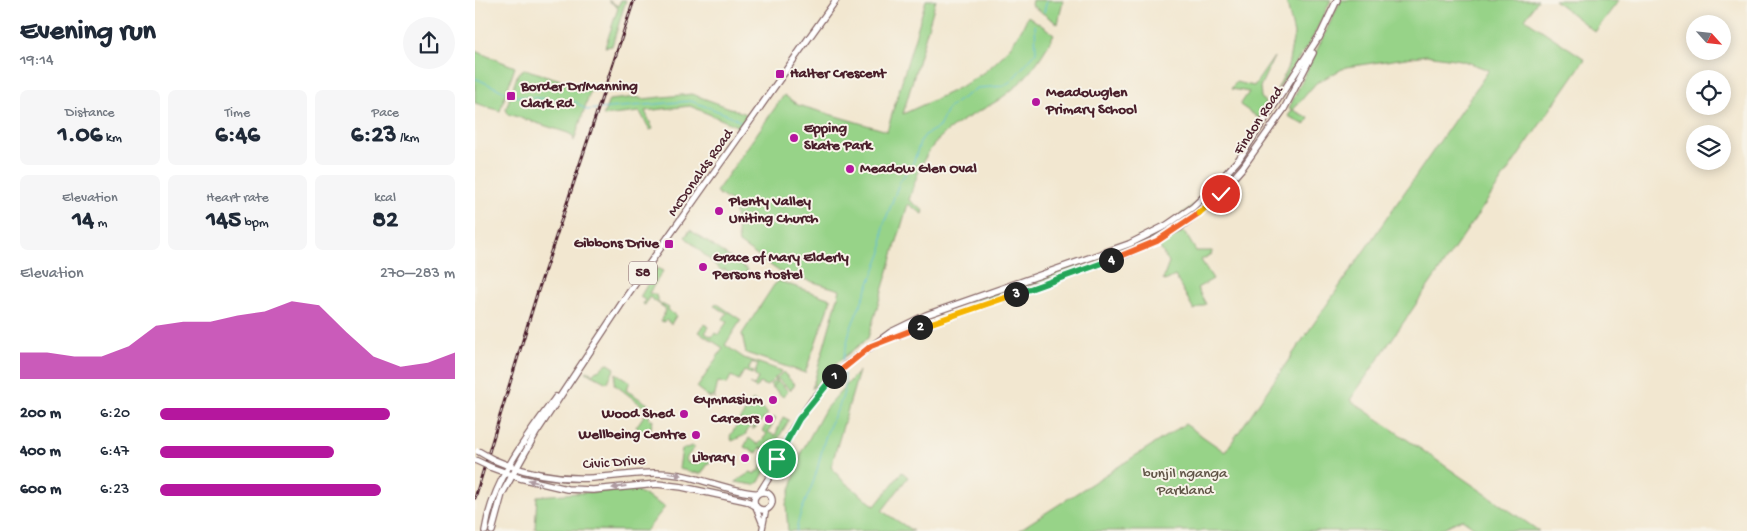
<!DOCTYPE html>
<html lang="en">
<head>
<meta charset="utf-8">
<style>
	body { margin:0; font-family:"Gochi Hand",sans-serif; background:#f6f6f7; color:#1f2937; height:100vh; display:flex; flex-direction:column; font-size:19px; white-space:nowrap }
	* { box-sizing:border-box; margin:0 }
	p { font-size:16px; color:#747a83 }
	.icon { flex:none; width:28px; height:28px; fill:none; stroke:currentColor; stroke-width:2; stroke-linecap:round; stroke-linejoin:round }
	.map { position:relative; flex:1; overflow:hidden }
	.sheet { display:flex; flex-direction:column; background:#fff; width:475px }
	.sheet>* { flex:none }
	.needle { width:32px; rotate:117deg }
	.buttons { position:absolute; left:1211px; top:15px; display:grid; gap:10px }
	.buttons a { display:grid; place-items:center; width:45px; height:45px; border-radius:50%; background:#fff; box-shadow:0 2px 12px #0003; font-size:25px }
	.pin { position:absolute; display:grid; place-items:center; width:42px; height:42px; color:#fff; margin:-21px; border:2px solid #fff; border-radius:50%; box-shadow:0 1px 5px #0007 }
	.km { position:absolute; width:25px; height:25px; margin:-12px; border-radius:50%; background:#222; color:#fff; font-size:14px; line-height:25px; text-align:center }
	.round { display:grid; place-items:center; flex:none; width:52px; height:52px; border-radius:26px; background:#f6f6f7 }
	.summary { display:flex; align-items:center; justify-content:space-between; height:85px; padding:0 20px }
	h1 { font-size:28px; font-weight:700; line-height:38px }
	.metrics { display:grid; grid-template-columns:repeat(3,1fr); gap:8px; height:85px; padding:5px 20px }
	.metrics div { display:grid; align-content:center; border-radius:8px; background:#f6f6f7; text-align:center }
	.metrics b { font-size:25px; font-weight:700 }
	.metrics small { font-size:14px; font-weight:400 }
	.metrics p { font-size:14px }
	.chart { height:140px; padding:10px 20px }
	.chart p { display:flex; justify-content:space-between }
	.chart svg { width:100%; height:90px; margin-top:5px; fill:#b5179e; opacity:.7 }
	ul { padding:0 20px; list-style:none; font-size:16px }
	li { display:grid; grid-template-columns:80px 60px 1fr; align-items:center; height:38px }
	li i { height:12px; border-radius:6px; background:#b5179e }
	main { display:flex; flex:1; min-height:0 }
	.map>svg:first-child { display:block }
</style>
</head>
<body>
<main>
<section class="sheet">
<div class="summary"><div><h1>Evening run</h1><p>19:14</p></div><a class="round"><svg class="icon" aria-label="share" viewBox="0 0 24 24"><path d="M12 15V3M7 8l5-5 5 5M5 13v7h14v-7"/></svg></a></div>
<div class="metrics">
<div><p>Distance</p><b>1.06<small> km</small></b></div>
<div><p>Time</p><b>6:46</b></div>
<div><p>Pace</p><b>6:23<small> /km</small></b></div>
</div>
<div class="metrics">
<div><p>Elevation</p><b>14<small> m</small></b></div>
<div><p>Heart rate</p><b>145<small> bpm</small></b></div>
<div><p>kcal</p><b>82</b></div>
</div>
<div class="chart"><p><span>Elevation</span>270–283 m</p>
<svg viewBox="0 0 160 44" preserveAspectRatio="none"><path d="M0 44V31L10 31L20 33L30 33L40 28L50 18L60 16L70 16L80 13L90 11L100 6L110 8L120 21L130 33L140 38L150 36L160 31V44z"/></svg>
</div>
<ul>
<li><b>200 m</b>6:20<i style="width:78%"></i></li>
<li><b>400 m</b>6:47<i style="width:59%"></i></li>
<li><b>600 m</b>6:23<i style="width:75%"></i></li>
</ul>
</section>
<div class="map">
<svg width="1272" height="531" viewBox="0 0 1272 531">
	<rect width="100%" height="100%" fill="#f7f3e8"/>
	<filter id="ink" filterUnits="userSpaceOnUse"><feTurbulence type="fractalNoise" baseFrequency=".02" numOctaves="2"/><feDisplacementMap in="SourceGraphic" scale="10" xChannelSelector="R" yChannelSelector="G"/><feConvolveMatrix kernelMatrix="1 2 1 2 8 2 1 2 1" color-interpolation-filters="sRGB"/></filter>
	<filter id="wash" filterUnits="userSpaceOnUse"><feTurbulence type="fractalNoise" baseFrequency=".0096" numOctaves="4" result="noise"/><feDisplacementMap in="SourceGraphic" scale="20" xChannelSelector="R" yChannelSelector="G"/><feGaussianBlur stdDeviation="1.12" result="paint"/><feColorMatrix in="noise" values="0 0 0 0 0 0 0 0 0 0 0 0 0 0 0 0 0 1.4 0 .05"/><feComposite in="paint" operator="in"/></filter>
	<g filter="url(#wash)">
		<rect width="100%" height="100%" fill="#f2e7d0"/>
		<!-- green -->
		<path fill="#97d388" stroke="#70795a" d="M133,0L143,6L146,0H151L137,46L130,47L143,8Z
			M451,0H461L428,114C483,88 527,75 553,16L579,34C565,62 548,84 522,101C498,116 474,124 457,147C445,163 440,182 434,200L449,211L448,214L433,204L393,338L363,362L337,389L365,290L305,272L264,243L259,204L241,192L309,95L323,105L412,131Z
			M557,0H588L583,24L556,5Z
			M811,0H856L837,39L801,92L813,66L819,34Z
			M866,0H1063L1050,19L1110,59L875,400L1064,531H1004L987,519L962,531H545L544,530L710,424L750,452L1014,70L986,60L951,55L871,67L841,83L818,110L834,118L830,125L813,116L817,110L814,108Z
			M1079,0H1144L1120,32Z
			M0,51L40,67L25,111L0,103Z
			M799,57L785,87L786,97L793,107L785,119L765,105L774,92L756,89L761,82L779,86Z
			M49,69L116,89L99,141L98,136L93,133L33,114L31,109L43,73Z
			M217,94L274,115L264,127L215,106L170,111L178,129L175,130L165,112L128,116L134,100L162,97L167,99Z
			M758,174V178L717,217L665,248L622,262L619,261L622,257L691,226Z
			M215,230L273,270L268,277L253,273L250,269L247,271L210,237Z
			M709,231L721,251H737V254L726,260L738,279L722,288L731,304L719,310L700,276L690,281L688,279L694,263L684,246Z
			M609,262L613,263L610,267L497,307L492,305L497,301Z
			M182,268L188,271L174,293L181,295L183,302L194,308L193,310L201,316L196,324L191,320L189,322L186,321L191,309L174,297L170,305L168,304L170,300L165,297Z
			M304,281L356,299L330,373L271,353L267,334L299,285Z
			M241,303L266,320L250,345L269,358L307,371L292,386L284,383L281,388L274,384L279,386L283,378L279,375L283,365L277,362L273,370L278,372L277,374L269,371L264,380L256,376L252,384L243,382L239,399L238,396L235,398L222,388L248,348L224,332L230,324L234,327L230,333L237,337L240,333L243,335L252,322L248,319L252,313L239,306Z
			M132,363L140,368L132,383L111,372L112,371L118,374L121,370L123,371Z
			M384,371L356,467L368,481L400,506L427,472L433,477L407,511L438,531H313L311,504L327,451L351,408Z
			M308,372L320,385L315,390L303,379L298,386L303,381L313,391L308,397L295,385Z
			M141,373L155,382L151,390L176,406L174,419L178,420L174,435L161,427L173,410L139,384Z
			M278,400L293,414L279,429H277L279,420L270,435L257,441L255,436L271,410L278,411L273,408Z
			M308,417L314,420L300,444L298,456L289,452L290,449L285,448L282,453L269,447L274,438L283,445L292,434L287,430L298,418H301L293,432L300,436Z
			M218,446L220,447L211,458L212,462L221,465L227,454L236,460L226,474L204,469L207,449Z
			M288,454L297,458L284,482L279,485L260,482L276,472L280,474L281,471L284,472L290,457Z
			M159,489L190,507L171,531L60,529L62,496Z"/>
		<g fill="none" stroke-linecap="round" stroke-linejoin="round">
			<!-- stream -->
			<path stroke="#60bcde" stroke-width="1" d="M569,12L572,0
				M0,78L30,92
				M39,96L101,102L111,110L216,101L256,116L266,122
				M368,360L375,330L407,252L408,226L415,208L424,183L439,161L445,142L450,135L464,127L472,110L480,103L502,88L529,86L536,81L561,52L560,25
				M321,531C325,509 332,500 339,480C344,466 346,450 351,435C357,417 375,393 369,374"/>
		</g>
	</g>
	<g filter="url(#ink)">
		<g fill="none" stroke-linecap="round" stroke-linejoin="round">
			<defs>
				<path id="minor" d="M281,508L287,523
					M287,531L291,510"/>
				<path id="major" d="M336,35L361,0
					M844,38L862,0
					M409,340L652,254L704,228L738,201L768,167L809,109L838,53
					M17,459C49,473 83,480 118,478C147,476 175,470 205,475C224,478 268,495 283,493
					M15,467L45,478L92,489L118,490L182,484L207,487L272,501L279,505
					M279 501a9 9 0 1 1 18 0a9 9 0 1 1-18 0Z
					M285,492L295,476L318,428L338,399L371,365L416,332L451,315L654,244L692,225L718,207L739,187L764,159L845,35
					M10,531C18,480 51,438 81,397
					M17,531L27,494L61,433L153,294L338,32"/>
			</defs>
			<!-- minor casing -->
			<use href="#minor" stroke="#856565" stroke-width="7"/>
			<!-- major casing -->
			<use href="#major" stroke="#856565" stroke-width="8"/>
			<!-- minor -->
			<use href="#minor" stroke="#fff" stroke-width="4.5"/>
			<!-- major -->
			<use href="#major" stroke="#fff" stroke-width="5.5"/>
			<defs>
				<path id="rail" d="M0,498L62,294L159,0"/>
			</defs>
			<!-- rail casing -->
			<use href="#rail" stroke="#4a1f2b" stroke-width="3"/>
			<!-- rail -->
			<use href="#rail" stroke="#f7f3e8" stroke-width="1" stroke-dasharray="4" stroke-linecap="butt"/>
			<defs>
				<path id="major-bridge" d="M3,451L17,459
					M0,460L15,467"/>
			</defs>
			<!-- major-bridge casing -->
			<use href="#major-bridge" stroke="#856565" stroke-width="8" stroke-linecap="butt"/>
			<!-- major-bridge -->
			<use href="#major-bridge" stroke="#fff" stroke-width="5.5"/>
		</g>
		<!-- one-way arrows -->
		<defs><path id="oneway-solid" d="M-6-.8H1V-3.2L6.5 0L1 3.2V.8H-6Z" transform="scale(1.25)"/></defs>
		<g fill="#ae9aa0">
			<use href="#oneway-solid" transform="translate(200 474) rotate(8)"/>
			<use href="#oneway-solid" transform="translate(60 482) rotate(-164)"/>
			<use href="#oneway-solid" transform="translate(144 487) rotate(172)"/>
		</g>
	</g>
	<g fill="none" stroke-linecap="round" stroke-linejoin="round" filter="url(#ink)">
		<defs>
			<path id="split-1" d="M302,459L324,419L359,376"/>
			<path id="split-2" d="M359,376L396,346L445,327"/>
			<path id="split-3" d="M445,327L541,294"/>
			<path id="split-4" d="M541,294L636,260"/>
			<path id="split-5" d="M636,260L682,241L724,213"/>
			<path id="split-6" d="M724,213L746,194"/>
		</defs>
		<!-- split-1 casing -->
		<use href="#split-1" stroke="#fff" stroke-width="10"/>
		<!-- split-2 casing -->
		<use href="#split-2" stroke="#fff" stroke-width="10"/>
		<!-- split-3 casing -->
		<use href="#split-3" stroke="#fff" stroke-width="10"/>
		<!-- split-4 casing -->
		<use href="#split-4" stroke="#fff" stroke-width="10"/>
		<!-- split-5 casing -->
		<use href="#split-5" stroke="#fff" stroke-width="10"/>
		<!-- split-6 casing -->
		<use href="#split-6" stroke="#fff" stroke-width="10"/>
		<!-- split-1 -->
		<use href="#split-1" stroke="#22a559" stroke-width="6"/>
		<!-- split-2 -->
		<use href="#split-2" stroke="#f0652b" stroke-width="6"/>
		<!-- split-3 -->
		<use href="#split-3" stroke="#f5b400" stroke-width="6"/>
		<!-- split-4 -->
		<use href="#split-4" stroke="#22a559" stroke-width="6"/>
		<!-- split-5 -->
		<use href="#split-5" stroke="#f0652b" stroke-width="6"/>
		<!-- split-6 -->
		<use href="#split-6" stroke="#f5b400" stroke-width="6"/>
	</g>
	<!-- markers -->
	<g fill="#b5179e" stroke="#f7f3e8" stroke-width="2">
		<rect x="300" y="69" width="10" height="10" rx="2.5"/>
		<rect x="31" y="91" width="10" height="10" rx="2.5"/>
		<circle cx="561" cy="102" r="5"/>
		<circle cx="319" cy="138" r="5"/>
		<circle cx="375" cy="169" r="5"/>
		<circle cx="244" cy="211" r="5"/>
		<rect x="189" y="239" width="10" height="10" rx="2.5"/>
		<circle cx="228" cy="267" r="5"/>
		<circle cx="298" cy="400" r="5"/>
		<circle cx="209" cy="414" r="5"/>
		<circle cx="294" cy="419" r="5"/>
		<circle cx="221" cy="435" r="5"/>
		<circle cx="270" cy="458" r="5"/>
	</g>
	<g text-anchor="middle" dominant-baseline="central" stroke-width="4" stroke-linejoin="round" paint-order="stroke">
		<!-- shield labels -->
		<rect fill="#f7f3e8" stroke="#7e5f64" stroke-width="1" x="154" y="261.5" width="28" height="23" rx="4"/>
		<g font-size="14" font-weight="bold" fill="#4a1f2b">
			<text x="168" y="273">58</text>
		</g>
		<!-- poi labels -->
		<g font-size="15" font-weight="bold" fill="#4a1f2b" stroke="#f7f3e8" text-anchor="start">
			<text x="315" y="74">Halter Crescent</text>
			<text x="46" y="87">Border Dr/Manning<tspan x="46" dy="17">Clark Rd</tspan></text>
			<text x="571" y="93">Meadowglen<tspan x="571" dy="17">Primary School</tspan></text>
			<text x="329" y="129">Epping<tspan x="329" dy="17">Skate Park</tspan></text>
			<text x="385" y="169">Meadow Glen Oval</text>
			<text x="254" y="202">Plenty Valley<tspan x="254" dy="17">Uniting Church</tspan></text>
			<text x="184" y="244" text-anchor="end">Gibbons Drive</text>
			<text x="238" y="258">Grace of Mary Elderly<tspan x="238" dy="17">Persons Hostel</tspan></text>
			<text x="288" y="400" text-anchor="end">Gymnasium</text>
			<text x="199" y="414" text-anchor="end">Wood Shed</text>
			<text x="284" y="419" text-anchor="end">Careers</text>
			<text x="211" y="435" text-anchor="end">Wellbeing Centre</text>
			<text x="260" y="458" text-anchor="end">Library</text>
		</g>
		<!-- street labels -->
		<g font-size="15" fill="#4a1f2b" stroke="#f7f3e8">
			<text transform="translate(784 121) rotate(-57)">Findon Road</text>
			<text transform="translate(226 173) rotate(-55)">McDonalds Road</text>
			<text transform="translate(139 463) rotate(-4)">Civic Drive</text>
		</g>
		<!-- park labels -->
		<g font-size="15" fill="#615547" stroke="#f7f3e8">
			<text x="710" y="474">bunjil nganga<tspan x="710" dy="17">Parkland</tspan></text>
		</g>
	</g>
</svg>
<div class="buttons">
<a><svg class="needle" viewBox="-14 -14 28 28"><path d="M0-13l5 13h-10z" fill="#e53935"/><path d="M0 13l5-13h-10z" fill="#747a83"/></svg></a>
<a><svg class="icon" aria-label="locate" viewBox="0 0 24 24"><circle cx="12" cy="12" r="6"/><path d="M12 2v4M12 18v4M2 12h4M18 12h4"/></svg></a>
<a><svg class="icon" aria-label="layers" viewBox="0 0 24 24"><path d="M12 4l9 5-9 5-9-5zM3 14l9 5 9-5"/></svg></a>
</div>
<div class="pin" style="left:302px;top:459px;background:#1e9e55"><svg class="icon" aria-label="arrive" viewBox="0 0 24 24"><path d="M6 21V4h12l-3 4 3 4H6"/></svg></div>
<div class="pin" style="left:746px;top:194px;background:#d93025"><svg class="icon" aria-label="check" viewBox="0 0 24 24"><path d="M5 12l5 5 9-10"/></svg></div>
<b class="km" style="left:359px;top:376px">1</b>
<b class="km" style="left:445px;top:327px">2</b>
<b class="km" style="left:541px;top:294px">3</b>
<b class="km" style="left:636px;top:260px">4</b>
</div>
</main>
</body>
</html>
